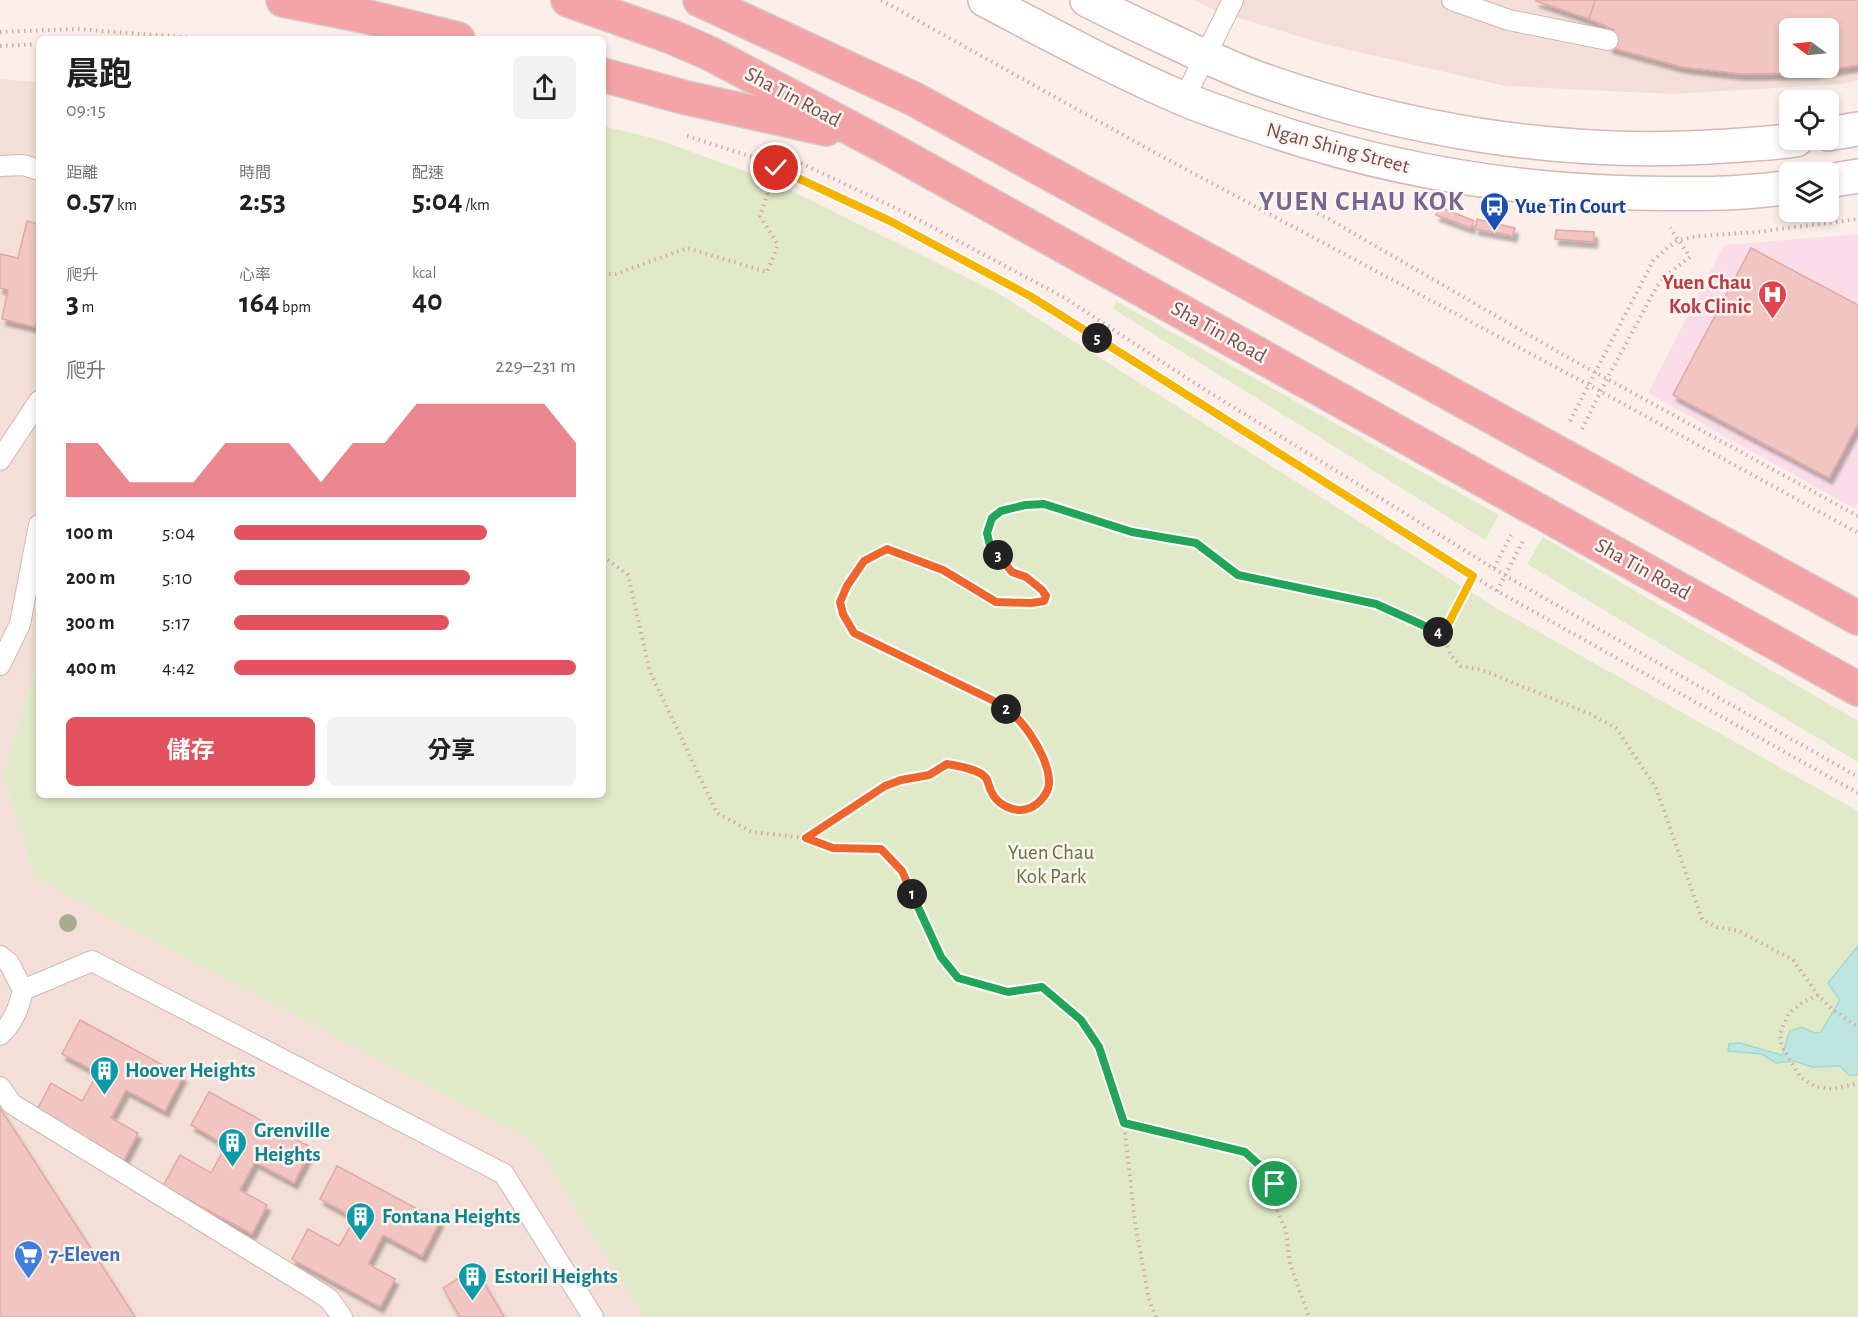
<!DOCTYPE html>
<html lang="zh-TW">
<head>
<meta charset="utf-8">
<style>
	body { margin:0; font-family:"Alegreya Sans","Noto Sans TC",sans-serif; background:#f2f2f2; color:#222; height:100vh; display:flex; flex-direction:column; font-size:22px; white-space:nowrap }
	* { box-sizing:border-box; margin:0 }
	p { font-size:20px; color:#767676 }
	.icon { flex:none; width:33px; height:33px; fill:none; stroke:currentColor; stroke-width:2; stroke-linecap:round; stroke-linejoin:round }
	.map { position:relative; flex:1; overflow:hidden }
	.side { position:absolute; left:36px; top:36px; width:570px; height:762px; display:flex; flex-direction:column; background:#fff; border-radius:9px; box-shadow:0 3px 9px #0003 }
	.side>* { flex:none }
	.needle { width:39px; rotate:285deg }
	.controls { position:absolute; left:1779px; top:18px; display:grid; gap:12px }
	.controls a { display:grid; place-items:center; width:60px; height:60px; border-radius:9px; background:#fff; box-shadow:0 3px 9px #0003; font-size:30px }
	.pin { position:absolute; display:grid; place-items:center; width:51px; height:51px; color:#fff; margin:-26px; border:3px solid #fff; border-radius:50%; box-shadow:0 2px 6px #0007 }
	.km { position:absolute; width:30px; height:30px; margin:-15px; border-radius:50%; background:#222; color:#fff; font-size:16px; line-height:30px; text-align:center }
	.round { display:grid; place-items:center; flex:none; width:63px; height:63px; border-radius:9px; background:#f2f2f2 }
	.head { display:flex; align-items:center; justify-content:space-between; height:102px; padding:0 30px }
	h1 { font-size:33px; font-weight:700; line-height:45px }
	.metrics { display:grid; grid-template-columns:repeat(3,1fr); gap:9px; height:102px; padding:6px 30px }
	.metrics div { display:grid; align-content:center }
	.metrics b { font-size:30px; font-weight:700 }
	.metrics small { font-size:16px; font-weight:400 }
	.metrics p { font-size:16px }
	.chart { height:168px; padding:12px 30px }
	.chart p { display:flex; justify-content:space-between }
	.chart svg { width:100%; height:108px; margin-top:6px; fill:#e2535f; opacity:.7 }
	.button { display:flex; gap:12px; margin-top:auto; padding:12px 30px }
	.button a { flex:1; height:69px; border-radius:9px; background:#e2535f; color:#fff; font-size:24px; font-weight:700; line-height:69px; text-align:center }
	.button a+a { background:#f2f2f2; color:#222 }
	ul { padding:0 30px; list-style:none; font-size:20px }
	li { display:grid; grid-template-columns:96px 72px 1fr; align-items:center; height:45px }
	li i { height:15px; border-radius:8px; background:#e2535f }
	.map>svg:first-child { display:block }
</style>
</head>
<body>
<div class="map">
<svg width="1858" height="1317" viewBox="0 0 1858 1317">
	<defs>
		<filter id="shadow"><feDropShadow dx="3.5" dy="6" stdDeviation="1.5" flood-color="#0004"/></filter>
	</defs>
	<rect width="100%" height="100%" fill="#fcefea"/>
	<!-- residential -->
	<path fill="#f4dfd8" fill-rule="evenodd" d="M1193,0H1858V80L1843,84L1672,94L1505,86L1324,44L1216,11ZM1790,28H1828V68H1790Z
		M0,79L39,82V657L3,775L35,878L534,1142L644,1317H0Z"/>
	<!-- medical -->
	<path fill="#fadde9" d="M1858,234V503L1855,509L1648,393L1724,245Z"/>
	<!-- green -->
	<path fill="#e0eac8" d="M603,126L656,139L772,181L996,292L1496,608L1858,811V1317H644L534,1142L35,878L3,775L39,657V795H603Z
		M1116,301L1499,515L1485,540L1113,309Z
		M1543,537L1858,721V762L1527,564Z"/>
	<!-- water -->
	<path fill="#bee6e0" stroke="#a4d8d0" stroke-width="1.5" d="M1858,946V1075H1849L1840,1066L1812,1067L1794,1061L1776,1063L1762,1054L1728,1051L1729,1044L1740,1043L1782,1055C1786,1047 1786,1039 1790,1031L1802,1027L1814,1033L1821,1032L1840,1000L1828,983Z"/>
	<!-- building -->
	<path fill="#f1c6c2" stroke="#e3a8a3" stroke-width="1.5" fill-rule="evenodd" filter="url(#shadow)" d="M1536,0H1595L1589,19L1536,1Z
		M1595,0H1858V65L1812,73L1741,74L1682,67L1609,47L1614,30L1589,19ZM1790,28H1828V68H1790Z
		M1440,207L1474,221L1471,228L1436,215Z
		M1477,219L1515,228L1513,236L1475,229Z
		M27,221L39,224V310L35,327L2,319L8,290L0,288V254L18,258Z
		M1556,230L1594,232V242L1555,239Z
		M1751,248L1858,305V424L1829,478L1673,395Z
		M80,1020L183,1076L165,1111L126,1090L111,1118L138,1133L123,1162L35,1114L51,1083L82,1101L98,1073L62,1054Z
		M209,1092L312,1148L294,1183L255,1162L240,1190L267,1205L252,1234L163,1186L180,1155L211,1173L226,1145L191,1125Z
		M0,1108L135,1317H0Z
		M337,1166L440,1221L422,1256L383,1235L368,1264L395,1279L380,1307L292,1259L308,1229L339,1246L355,1218L320,1199Z
		M475,1268L504,1317H460L443,1288Z"/>
	<g fill="none" stroke-linecap="round" stroke-linejoin="round">
		<defs>
			<path id="lane" d="M1452,0L1509,20L1608,40
				M1184,99L1233,0
				M0,166L23,165L39,170
				M0,460L39,401
				M0,665L20,624L39,525
				M0,956L9,963L23,990C19,1007 14,1022 0,1035
				M23,990L92,961L504,1174L593,1317
				M0,1087L12,1104L320,1293L330,1300L342,1317"/>
			<path id="secondary" d="M985,0C1050,34 1116,70 1184,99C1210,110 1238,119 1265,128C1385,169 1509,190 1635,193C1686,194 1739,195 1790,187
				M1087,0C1122,18 1157,34 1193,51C1215,60 1237,71 1260,79C1403,130 1559,156 1710,147C1739,145 1768,144 1796,140
				M1828,134L1858,129
				M1828,181L1858,176"/>
			<path id="highway" d="M283,0L364,16L458,39
				M568,0L672,37L709,53L888,148L1858,689
				M700,0L914,99L1858,618
				M603,75L683,97L826,129"/>
		</defs>
		<!-- lane casing -->
		<use href="#lane" stroke="#d1b6b2" stroke-width="22"/>
		<!-- secondary casing -->
		<use href="#secondary" stroke="#d6b7b2" stroke-width="36"/>
		<!-- highway casing -->
		<use href="#highway" stroke="#d6caca" stroke-width="36"/>
		<!-- path -->
		<path stroke="#d7a9a4" stroke-width="4" stroke-dasharray="1.5 4.5" stroke-linecap="butt" d="M881,0L1161,156L1589,385L1858,533
			M0,32L77,29L207,39
			M0,46L39,44
			M687,136L765,161L889,221L1030,296L1497,591L1858,793
			M790,158L906,213L1065,298L1196,384L1511,579L1858,777
			M1285,198L1329,219L1567,357L1858,516
			M603,274H616L687,248L767,272L778,245L760,216L776,168
			M1570,421L1653,261L1666,249L1678,240L1700,236L1758,232L1858,219
			M1582,429L1607,379L1657,286L1668,274L1690,257L1670,228
			M603,556L628,575L650,672L717,813L752,832L806,838
			M1494,568L1511,535
			M1473,576L1443,634L1451,656L1461,666L1482,670L1590,714L1616,728L1656,788L1702,919L1717,927L1739,931L1793,960L1818,995L1832,1009L1858,1027
			M1497,591L1523,541
			M1818,995L1802,1003L1789,1013L1780,1033L1781,1045L1801,1078L1816,1087L1833,1089L1858,1083
			M1124,1123L1245,1152L1257,1163L1272,1171L1275,1184L1274,1203L1286,1231L1290,1264L1309,1317
			M1156,1317L1149,1300L1135,1222L1124,1123L1099,1047L1081,1020L1042,987L1008,992L958,978L941,957L902,871L881,849L833,848L806,838L885,786L901,779L929,775L947,764L968,768L985,777L996,799L1002,805L1016,810L1029,809L1038,803L1043,798L1049,783L1046,767L1034,740L1014,714L992,700L854,633L843,613L841,602L847,586L865,561L887,549L943,570L996,602L1031,603L1044,601L1046,596L1042,590L1026,577L1012,572L990,546L987,533L991,518L1001,511L1025,505L1044,504L1132,532L1196,543L1238,575L1376,604L1443,634"/>
		<!-- lane -->
		<use href="#lane" stroke="#fff" stroke-width="20"/>
		<!-- secondary -->
		<use href="#secondary" stroke="#fff" stroke-width="33"/>
		<!-- highway -->
		<use href="#highway" stroke="#f4a3a6" stroke-width="33"/>
	</g>
	<!-- trees -->
	<circle fill="#a7ac8e" cx="68" cy="923" r="9"/>
	<g fill="none" stroke-linecap="round" stroke-linejoin="round">
		<defs>
			<path id="split-1" d="M912,894L941,957L958,978L1008,992L1042,987L1081,1020L1099,1047L1124,1123L1245,1152L1257,1163L1272,1171L1275,1184"/>
			<path id="split-2" d="M912,894L902,871L881,849L833,848L806,838L885,786L901,780L929,775L947,764C958,766 979,769 986,778C988,781 989,787 991,791C997,805 1015,814 1030,808C1039,804 1048,794 1049,784C1050,760 1025,721 1006,709"/>
			<path id="split-3" d="M998,555L1012,572L1026,577L1042,590L1046,596L1044,601L1031,603L996,602L943,570L887,549L864,561L847,586L840,602L843,614L854,633L992,700L1006,709"/>
			<path id="split-4" d="M998,555L990,546L987,533L992,518L1001,511L1025,505L1044,504L1132,532L1196,543L1238,575L1376,604L1438,632"/>
			<path id="split-5" d="M1097,338L1473,576L1443,634L1438,632"/>
			<path id="split-6" d="M776,168L890,221L1030,296L1097,338"/>
		</defs>
		<!-- split-1 casing -->
		<use href="#split-1" stroke="#fff" stroke-width="12"/>
		<!-- split-2 casing -->
		<use href="#split-2" stroke="#fff" stroke-width="12"/>
		<!-- split-3 casing -->
		<use href="#split-3" stroke="#fff" stroke-width="12"/>
		<!-- split-4 casing -->
		<use href="#split-4" stroke="#fff" stroke-width="12"/>
		<!-- split-5 casing -->
		<use href="#split-5" stroke="#fff" stroke-width="12"/>
		<!-- split-6 casing -->
		<use href="#split-6" stroke="#fff" stroke-width="12"/>
		<!-- split-1 -->
		<use href="#split-1" stroke="#22a559" stroke-width="8"/>
		<!-- split-2 -->
		<use href="#split-2" stroke="#f0652b" stroke-width="8"/>
		<!-- split-3 -->
		<use href="#split-3" stroke="#f0652b" stroke-width="8"/>
		<!-- split-4 -->
		<use href="#split-4" stroke="#22a559" stroke-width="8"/>
		<!-- split-5 -->
		<use href="#split-5" stroke="#f5b400" stroke-width="8"/>
		<!-- split-6 -->
		<use href="#split-6" stroke="#f5b400" stroke-width="8"/>
	</g>
	<!-- icons -->
	<defs>
		<symbol id="bus-pin" viewBox="-11 -11 22 30"><path d="M0 17L-7.5 6A9.5 9.5 0 1 1 7.5 6Z" fill="#1a4fb4" stroke="#fff5f0"/><path d="M-5-6H5V4H4V6H2V4H-2V6H-4V4H-5ZM-3.5-4V0h7V-4ZM-3.5 1.2v1.5H-2V1.2ZM2 1.2v1.5H3.5V1.2Z" fill="#fff"/></symbol>
		<symbol id="hospital-pin" viewBox="-11 -11 22 30"><path d="M0 17L-7.5 6A9.5 9.5 0 1 1 7.5 6Z" fill="#e0444e" stroke="#fff5f0"/><path d="M-5-5h3v3.5h4V-5h3V5h-3V1.5h-4V5h-3Z" fill="#fff"/></symbol>
		<symbol id="building-pin" viewBox="-11 -11 22 30"><path d="M0 17L-7.5 6A9.5 9.5 0 1 1 7.5 6Z" fill="#0f9aa8" stroke="#fff5f0"/><path d="M-4-6H4V6H1V3H-1V6H-4ZM-2.5-4.3h1.7v1.8h-1.7ZM.8-4.3h1.7v1.8H.8ZM-2.5-1h1.7V.8h-1.7ZM.8-1h1.7V.8H.8Z" fill="#fff"/></symbol>
		<symbol id="supermarket-pin" viewBox="-11 -11 22 30"><path d="M0 17L-7.5 6A9.5 9.5 0 1 1 7.5 6Z" fill="#3f7fe0" stroke="#fff5f0"/><path d="M-6-5.5h2.5l.6 2H6L4.5 2H-2.5L-4.4-4H-6ZM-1.5 3.2a1.3 1.3 0 1 0 .1 0ZM3 3.2a1.3 1.3 0 1 0 .1 0Z" fill="#fff"/></symbol>
	</defs>
	<g fill-rule="evenodd">
		<use href="#bus-pin" x="1478" y="190" width="33" height="45"/>
		<use href="#hospital-pin" x="1756" y="278" width="33" height="45"/>
		<use href="#building-pin" x="88" y="1054" width="33" height="45"/>
		<use href="#building-pin" x="216" y="1126" width="33" height="45"/>
		<use href="#building-pin" x="344" y="1200" width="33" height="45"/>
		<use href="#supermarket-pin" x="12" y="1238" width="33" height="45"/>
		<use href="#building-pin" x="456" y="1260" width="33" height="45"/>
	</g>
	<g text-anchor="middle" dominant-baseline="central" stroke-width="5" stroke-linejoin="round" paint-order="stroke">
		<!-- street labels -->
		<g font-size="21" fill="#774f4d" stroke="#fff5f0">
			<text transform="translate(793 97) rotate(28)">Sha Tin Road</text>
			<text transform="translate(1338 148) rotate(15)">Ngan Shing Street</text>
			<text transform="translate(1219 332) rotate(29)">Sha Tin Road</text>
			<text transform="translate(1643 569) rotate(29)">Sha Tin Road</text>
		</g>
		<!-- transit labels -->
		<g font-size="21" font-weight="bold" fill="#164399" stroke="#fff5f0" text-anchor="start">
			<text x="1515" y="206">Yue Tin Court</text>
		</g>
		<!-- health labels -->
		<g font-size="21" font-weight="bold" fill="#be3a42" stroke="#fff5f0" text-anchor="end">
			<text x="1751" y="282">Yuen Chau<tspan x="1751" dy="24">Kok Clinic</tspan></text>
		</g>
		<!-- park labels -->
		<g font-size="21" fill="#627642" stroke="#fff5f0">
			<text x="1051" y="852">Yuen Chau<tspan x="1051" dy="24">Kok Park</tspan></text>
		</g>
		<!-- culture labels -->
		<g font-size="21" font-weight="bold" fill="#0d838f" stroke="#fff5f0" text-anchor="start">
			<text x="125" y="1070">Hoover Heights</text>
			<text x="254" y="1130">Grenville<tspan x="254" dy="24">Heights</tspan></text>
			<text x="382" y="1216">Fontana Heights</text>
			<text x="494" y="1276">Estoril Heights</text>
		</g>
		<!-- shop labels -->
		<g font-size="21" font-weight="bold" fill="#366cbe" stroke="#fff5f0" text-anchor="start">
			<text x="49" y="1254">7-Eleven</text>
		</g>
		<!-- district labels -->
		<g font-size="27" font-weight="bold" letter-spacing="1.5" fill="#766692" stroke="#fff5f0">
			<text x="1362" y="201">YUEN CHAU KOK</text>
		</g>
	</g>
</svg>
<div class="controls">
<a><svg class="needle" viewBox="-14 -14 28 28"><path d="M0-13l5 13h-10z" fill="#e53935"/><path d="M0 13l5-13h-10z" fill="#767676"/></svg></a>
<a><svg class="icon" aria-label="locate" viewBox="0 0 24 24"><circle cx="12" cy="12" r="6"/><path d="M12 2v4M12 18v4M2 12h4M18 12h4"/></svg></a>
<a><svg class="icon" aria-label="layers" viewBox="0 0 24 24"><path d="M12 4l9 5-9 5-9-5zM3 14l9 5 9-5"/></svg></a>
</div>
<div class="pin" style="left:1275px;top:1184px;background:#1e9e55"><svg class="icon" aria-label="arrive" viewBox="0 0 24 24"><path d="M6 21V4h12l-3 4 3 4H6"/></svg></div>
<div class="pin" style="left:776px;top:168px;background:#d93025"><svg class="icon" aria-label="check" viewBox="0 0 24 24"><path d="M5 12l5 5 9-10"/></svg></div>
<b class="km" style="left:912px;top:894px">1</b>
<b class="km" style="left:1006px;top:709px">2</b>
<b class="km" style="left:998px;top:555px">3</b>
<b class="km" style="left:1438px;top:632px">4</b>
<b class="km" style="left:1097px;top:338px">5</b>
<section class="side">
<div class="head"><div><h1>晨跑</h1><p>09:15</p></div><a class="round"><svg class="icon" aria-label="share" viewBox="0 0 24 24"><path d="M12 15V3M7 8l5-5 5 5M5 13v7h14v-7"/></svg></a></div>
<div class="metrics">
<div><p>距離</p><b>0.57<small> km</small></b></div>
<div><p>時間</p><b>2:53</b></div>
<div><p>配速</p><b>5:04<small> /km</small></b></div>
</div>
<div class="metrics">
<div><p>爬升</p><b>3<small> m</small></b></div>
<div><p>心率</p><b>164<small> bpm</small></b></div>
<div><p>kcal</p><b>40</b></div>
</div>
<div class="chart"><p><span>爬升</span>229–231 m</p>
<svg viewBox="0 0 160 44" preserveAspectRatio="none"><path d="M0 44V22L10 22L20 38L30 38L40 38L50 22L60 22L70 22L80 38L90 22L100 22L110 6L120 6L130 6L140 6L150 6L160 22V44z"/></svg>
</div>
<ul>
<li><b>100 m</b>5:04<i style="width:74%"></i></li>
<li><b>200 m</b>5:10<i style="width:69%"></i></li>
<li><b>300 m</b>5:17<i style="width:63%"></i></li>
<li><b>400 m</b>4:42<i style="width:100%"></i></li>
</ul>
<div class="button"><a>儲存</a><a>分享</a></div>
</section>
</div>
</body>
</html>
